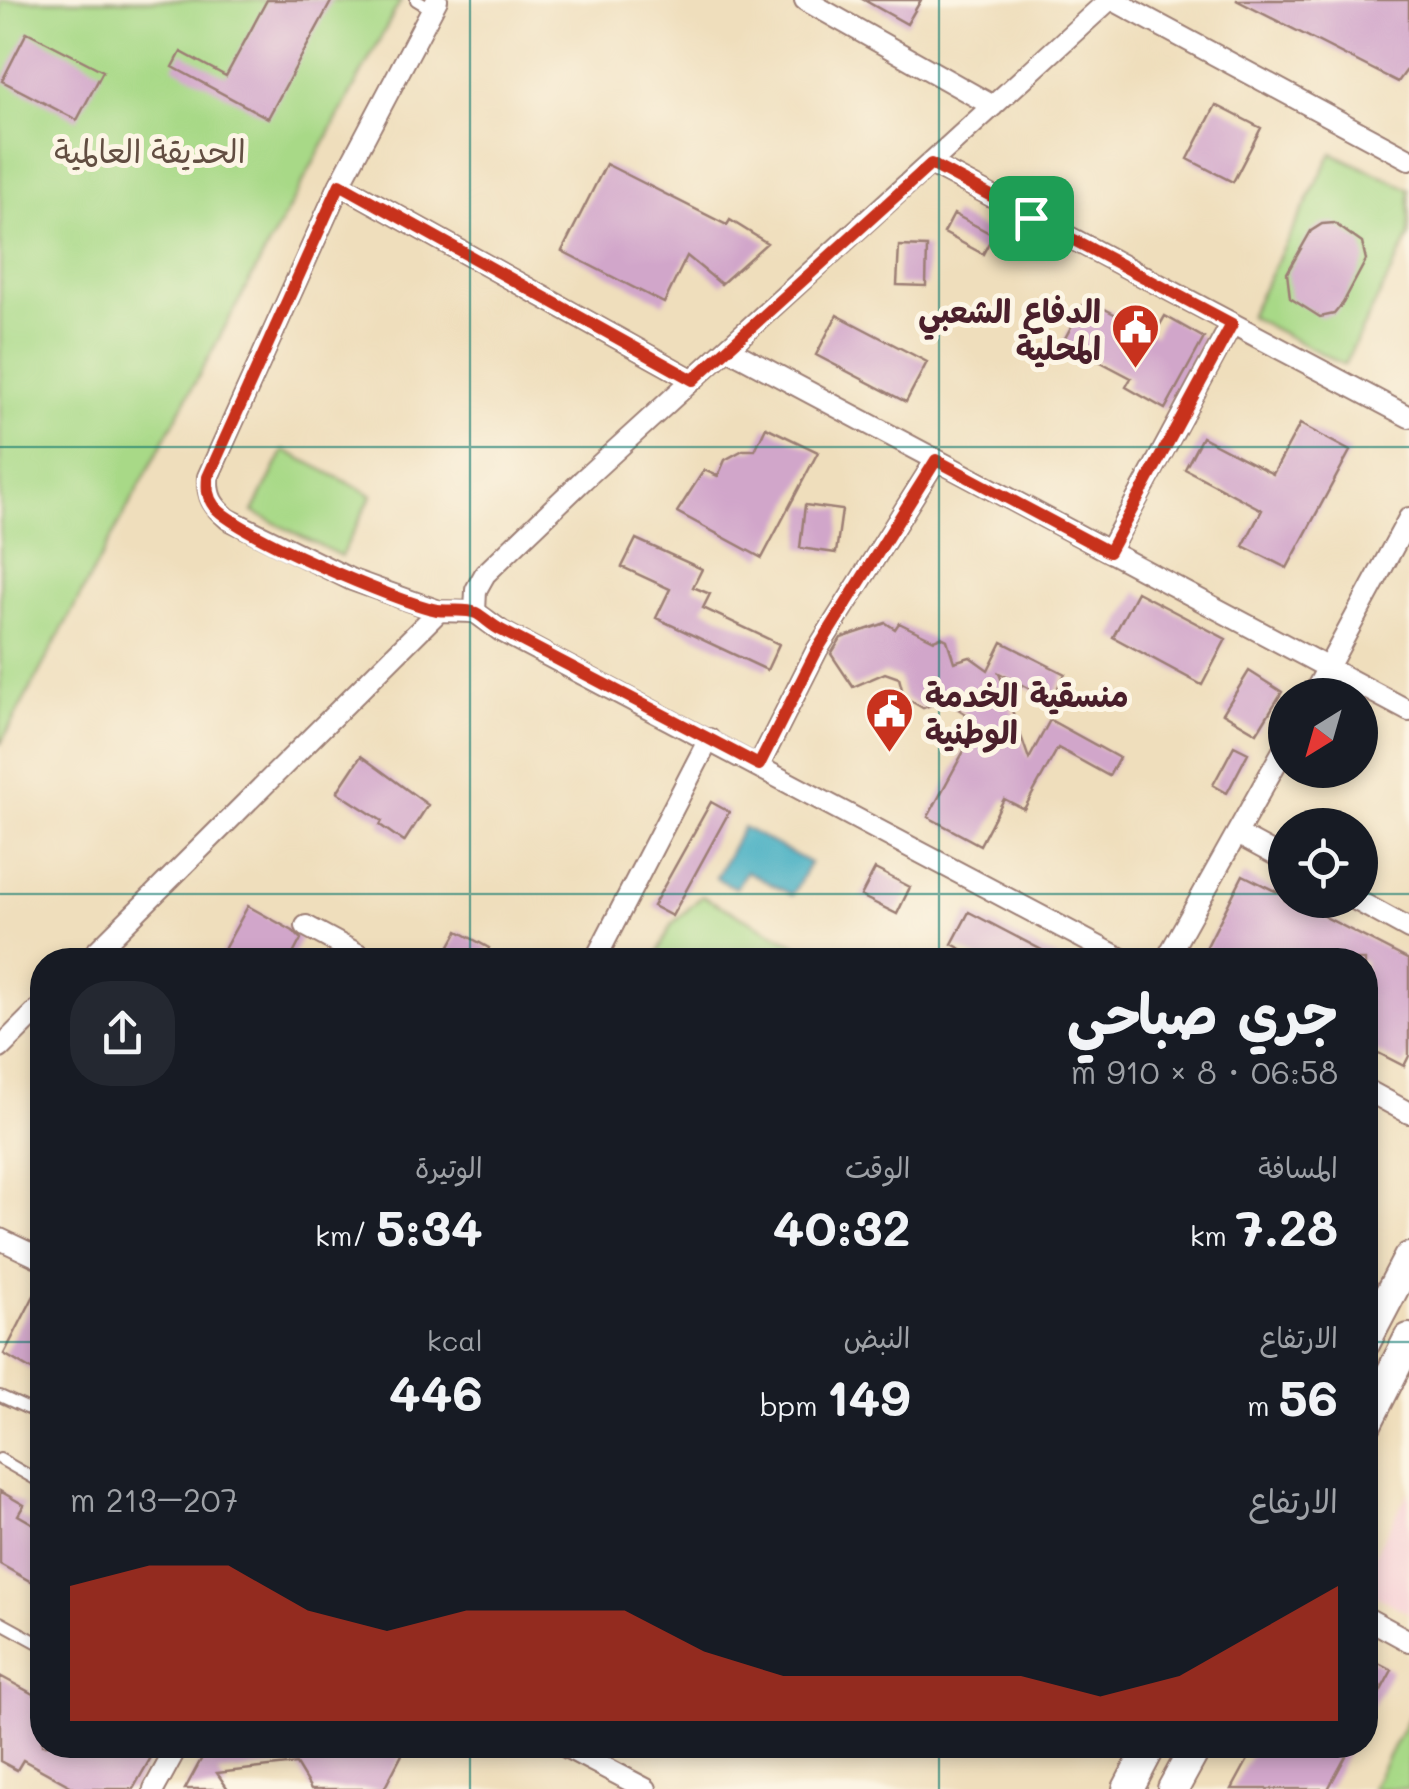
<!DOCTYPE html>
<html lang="ar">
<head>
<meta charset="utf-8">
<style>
	body { margin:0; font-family:Mali,"Playpen Sans Arabic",sans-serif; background:#242831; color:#f1f3f6; direction:rtl; height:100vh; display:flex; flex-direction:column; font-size:38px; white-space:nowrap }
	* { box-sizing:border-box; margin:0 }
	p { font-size:32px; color:#9ea1a6 }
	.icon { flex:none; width:55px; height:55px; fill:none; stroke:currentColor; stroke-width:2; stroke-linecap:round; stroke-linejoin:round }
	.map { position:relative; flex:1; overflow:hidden; direction:ltr }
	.panel { position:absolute; left:30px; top:948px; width:1348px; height:810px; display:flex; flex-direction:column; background:#171b24; border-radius:40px; box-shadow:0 5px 15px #0003; direction:rtl }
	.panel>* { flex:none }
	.needle { width:65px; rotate:217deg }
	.buttons { position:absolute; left:1268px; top:678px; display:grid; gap:20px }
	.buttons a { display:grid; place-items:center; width:110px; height:110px; border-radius:50%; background:#171b24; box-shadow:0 5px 15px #0003; font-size:50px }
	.pin { position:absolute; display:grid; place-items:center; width:85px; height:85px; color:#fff; margin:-42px; border-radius:20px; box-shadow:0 5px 15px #0006 }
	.round { display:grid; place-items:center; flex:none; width:105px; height:105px; border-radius:40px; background:#242831 }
	.overview { display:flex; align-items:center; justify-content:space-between; height:170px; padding:0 40px }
	h1 { font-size:55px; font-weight:700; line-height:75px }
	.stats { display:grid; grid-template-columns:repeat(3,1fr); gap:15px; height:170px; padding:10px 40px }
	.stats div { display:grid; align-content:center }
	.stats b { font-size:50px; font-weight:700 }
	.stats small { font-size:28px; font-weight:400 }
	.stats p { font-size:28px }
	.chart { height:280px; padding:20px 40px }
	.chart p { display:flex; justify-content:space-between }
	.chart svg { width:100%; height:180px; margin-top:10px; fill:#c8321e; opacity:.7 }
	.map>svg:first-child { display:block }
</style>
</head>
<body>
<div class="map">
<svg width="1409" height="1789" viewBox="0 0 1409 1789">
	<rect width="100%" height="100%" fill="#fcf5e5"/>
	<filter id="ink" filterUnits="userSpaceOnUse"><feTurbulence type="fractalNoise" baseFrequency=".01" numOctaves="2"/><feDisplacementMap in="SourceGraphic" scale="20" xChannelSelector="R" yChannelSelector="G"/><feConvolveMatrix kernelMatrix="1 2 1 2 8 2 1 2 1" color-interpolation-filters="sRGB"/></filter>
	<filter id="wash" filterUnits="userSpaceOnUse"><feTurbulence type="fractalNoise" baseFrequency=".0048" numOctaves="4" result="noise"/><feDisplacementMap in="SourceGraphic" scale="40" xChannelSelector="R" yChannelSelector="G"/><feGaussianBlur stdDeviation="2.25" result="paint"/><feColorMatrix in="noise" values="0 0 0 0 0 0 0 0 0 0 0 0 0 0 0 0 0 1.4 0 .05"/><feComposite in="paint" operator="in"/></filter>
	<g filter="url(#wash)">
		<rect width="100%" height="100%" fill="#efdebc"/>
		<!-- built -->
		<path fill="#f6cfd6" d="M1409,1491V1613L1365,1590V1572Z"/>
		<!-- green -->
		<path fill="#a8d987" stroke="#797c59" stroke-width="2.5" d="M0,0H401L0,745Z
			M1332,153L1409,189V237L1344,365L1249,316Z
			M284,450L372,495L341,556L253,512Z
			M702,896L825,960H654L672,924Z
			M1409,1716V1789H1371Z"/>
		<!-- water -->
		<path fill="#45afc3" stroke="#486777" stroke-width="2.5" d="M743,827L810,863L792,895L746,871L736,888L716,878Z"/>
		<g id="blocks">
			<!-- building -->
			<path fill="#d1a6ca" d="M267,0H332L268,118L173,67L181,52L226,76Z
				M864,0H921L907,24Z
				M1236,0H1409V67L1398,82Z
				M27,32L103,71L77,120L2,81Z
				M1216,105L1261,128L1233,182L1188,159Z
				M606,164L727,225L730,220L767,243L721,284L687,256L664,303L562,251Z
				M954,214L993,235L983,254L944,233Z
				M1334,223L1362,243L1366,260L1343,303L1334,314L1320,317L1290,298L1287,273L1311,231L1322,224Z
				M899,246L927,247L926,286L897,285Z
				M1086,299L1154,335L1165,316L1204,338L1165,409L1126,387L1131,378L1063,342Z
				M837,315L927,362L906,402L816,355Z
				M1300,424L1350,451L1287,568L1243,546L1262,510L1185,469L1202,437L1273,474Z
				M766,427L818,452L762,558L677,512L704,470L718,476L725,460L743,450H755Z
				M805,505L842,510L836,553L800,548Z
				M636,539L702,569L693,587L710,594L703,608L779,644L767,670L656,618L670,589L622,567Z
				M1137,592L1226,639L1202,685L1113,637Z
				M886,623L895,629L899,623L934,640L941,637L947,640L954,662L970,657L988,670L1002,642L1065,674L1051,700L999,673L1029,759L1050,720L1119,758L1109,776L1058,748L1024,809L1004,799L980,845L928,817L971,738L966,714L944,700L923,708L904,697L899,678L885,673L853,687L831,654L841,638Z
				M1249,671L1282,692L1257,733L1223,713Z
				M1234,746L1248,753L1227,793L1213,785Z
				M361,756L428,805L404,842L380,825L382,821L337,792Z
				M711,802L729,812L672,916L653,906Z
				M875,869L910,887L897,914L861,896Z
				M1243,875L1285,896V900H1292L1409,960V1056L1404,1066L1365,1046V960H1200Z
				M248,906L293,931L301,939L290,960H230L221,955Z
				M969,912L1061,960H982L952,944Z
				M458,931L489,948L483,960H442Z
				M42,1280V1376L4,1354Z
				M0,1491L24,1505L18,1515L42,1529V1588L0,1564Z
				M1365,1656L1392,1670L1365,1720Z
				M0,1676L42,1699V1745H158L133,1789H76L23,1760L17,1770L0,1761Z
				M209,1745H407L384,1789H311L296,1764L217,1773L228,1789H185Z
				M1256,1745H1352L1328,1789H1232Z"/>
		</g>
	</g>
	<g filter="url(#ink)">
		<use href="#blocks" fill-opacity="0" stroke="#9c7e74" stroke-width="2.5"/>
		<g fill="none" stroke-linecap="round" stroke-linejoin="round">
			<defs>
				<path id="lane" d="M416,0L431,9
					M0,1396L42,1415
					M0,1459L42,1483
					M0,1622L42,1645"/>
				<path id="street" d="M437,0L340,184L208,477C207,497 213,506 228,519L352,580L439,611L475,612L501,631L1124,960
					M805,0L993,106
					M1113,0L1409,159
					M931,164L1409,417
					M340,184L693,380
					M728,349L1409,711
					M1109,551L1232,323
					M475,612L476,590L485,574L584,479L1109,0
					M1313,695L1409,518
					M759,765L817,650L936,460
					M1237,834L1285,860
					M1356,900L1409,929
					M306,926L369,960
					M88,960L439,611
					M595,960L709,739
					M1166,960L1285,747
					M0,1048L42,1006
					M1365,1089L1409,1113
					M0,1239L42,1259
					M1365,1617L1409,1641
					M562,1745L646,1789
					M154,1789L178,1745"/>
				<path id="secondary" d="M1365,1342L1409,1258
					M1365,1426L1409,1339
					M1128,1789L1151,1745
					M1173,1789L1197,1745"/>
			</defs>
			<!-- lane casing -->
			<use href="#lane" stroke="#9c7e74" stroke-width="14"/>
			<!-- street casing -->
			<use href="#street" stroke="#9c7e74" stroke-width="24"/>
			<!-- secondary casing -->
			<use href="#secondary" stroke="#9c7e74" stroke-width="34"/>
			<!-- lane -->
			<use href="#lane" stroke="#fff" stroke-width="10"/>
			<!-- street -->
			<use href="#street" stroke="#fff" stroke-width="20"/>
			<!-- secondary -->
			<use href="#secondary" stroke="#fff" stroke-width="30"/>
		</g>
	</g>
	<g fill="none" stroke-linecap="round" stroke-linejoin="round" filter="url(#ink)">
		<defs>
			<path id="route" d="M931,164L1232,324L1109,552L936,460L817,650L759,765L501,630C492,626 484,617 476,613C465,608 449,612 437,610C400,603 235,533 214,506C207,497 207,488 208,477L340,184L693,380Z"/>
		</defs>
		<!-- route casing -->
		<use href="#route" stroke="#fff" stroke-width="20"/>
		<!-- route -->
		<use href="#route" stroke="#c8321e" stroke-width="12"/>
	</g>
	<!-- grid -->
	<path fill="none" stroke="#0f766e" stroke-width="2.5" stroke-opacity="0.55" d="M470,0V960M939,0V960M0,447H1409M0,894H1285M1360,894H1409M0,1342H42M1365,1342H1409M470,1745V1789M939,1745V1789"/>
	<!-- icons -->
	<defs>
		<symbol id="civic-pin" viewBox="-11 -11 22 30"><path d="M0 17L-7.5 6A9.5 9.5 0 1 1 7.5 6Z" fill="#c8321e" stroke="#fcf5e5"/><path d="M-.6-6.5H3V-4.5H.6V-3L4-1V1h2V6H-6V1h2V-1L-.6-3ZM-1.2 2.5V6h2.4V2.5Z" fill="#fff"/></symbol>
	</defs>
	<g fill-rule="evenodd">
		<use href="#civic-pin" x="1108" y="300" width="55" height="75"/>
		<use href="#civic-pin" x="862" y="684" width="55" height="75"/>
	</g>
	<g text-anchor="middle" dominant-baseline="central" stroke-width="10" stroke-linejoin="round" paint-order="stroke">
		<!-- park labels -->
		<g font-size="32" fill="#624e42" stroke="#fcf5e5">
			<text x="150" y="150">الحديقة العالمية</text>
		</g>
		<!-- poi labels -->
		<g font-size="32" font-weight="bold" fill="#4a1f2b" stroke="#fcf5e5" text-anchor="end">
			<text x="1101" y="310">الدفاع الشعبي<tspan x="1101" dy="37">المحلية</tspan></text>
			<text x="925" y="694" text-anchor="start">منسقية الخدمة<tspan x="925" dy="37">الوطنية</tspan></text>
		</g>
	</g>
</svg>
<div class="buttons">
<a><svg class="needle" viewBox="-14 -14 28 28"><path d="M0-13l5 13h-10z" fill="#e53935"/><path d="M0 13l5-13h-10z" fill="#9ea1a6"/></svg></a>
<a><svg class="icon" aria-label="locate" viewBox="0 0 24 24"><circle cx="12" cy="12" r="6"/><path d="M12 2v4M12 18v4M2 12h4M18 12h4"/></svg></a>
</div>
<div class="pin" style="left:1031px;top:218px;background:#1e9e55"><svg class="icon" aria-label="arrive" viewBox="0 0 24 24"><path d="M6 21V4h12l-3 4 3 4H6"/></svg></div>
<section class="panel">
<div class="overview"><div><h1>جري صباحي</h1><p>06:58 · 8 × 910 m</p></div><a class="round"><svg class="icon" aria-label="share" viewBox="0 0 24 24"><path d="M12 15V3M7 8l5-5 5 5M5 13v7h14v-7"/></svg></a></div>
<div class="stats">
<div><p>المسافة</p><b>7.28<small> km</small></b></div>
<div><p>الوقت</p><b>40:32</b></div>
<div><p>الوتيرة</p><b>5:34<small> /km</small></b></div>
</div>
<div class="stats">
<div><p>الارتفاع</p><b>56<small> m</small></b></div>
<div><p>النبض</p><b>149<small> bpm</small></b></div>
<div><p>kcal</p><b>446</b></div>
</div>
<div class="chart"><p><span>الارتفاع</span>207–213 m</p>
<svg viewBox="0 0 160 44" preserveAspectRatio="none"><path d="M0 44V11L10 6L20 6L30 17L40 22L50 17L60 17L70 17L80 27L90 33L100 33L110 33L120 33L130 38L140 33L150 22L160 11V44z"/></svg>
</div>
</section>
</div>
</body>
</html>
